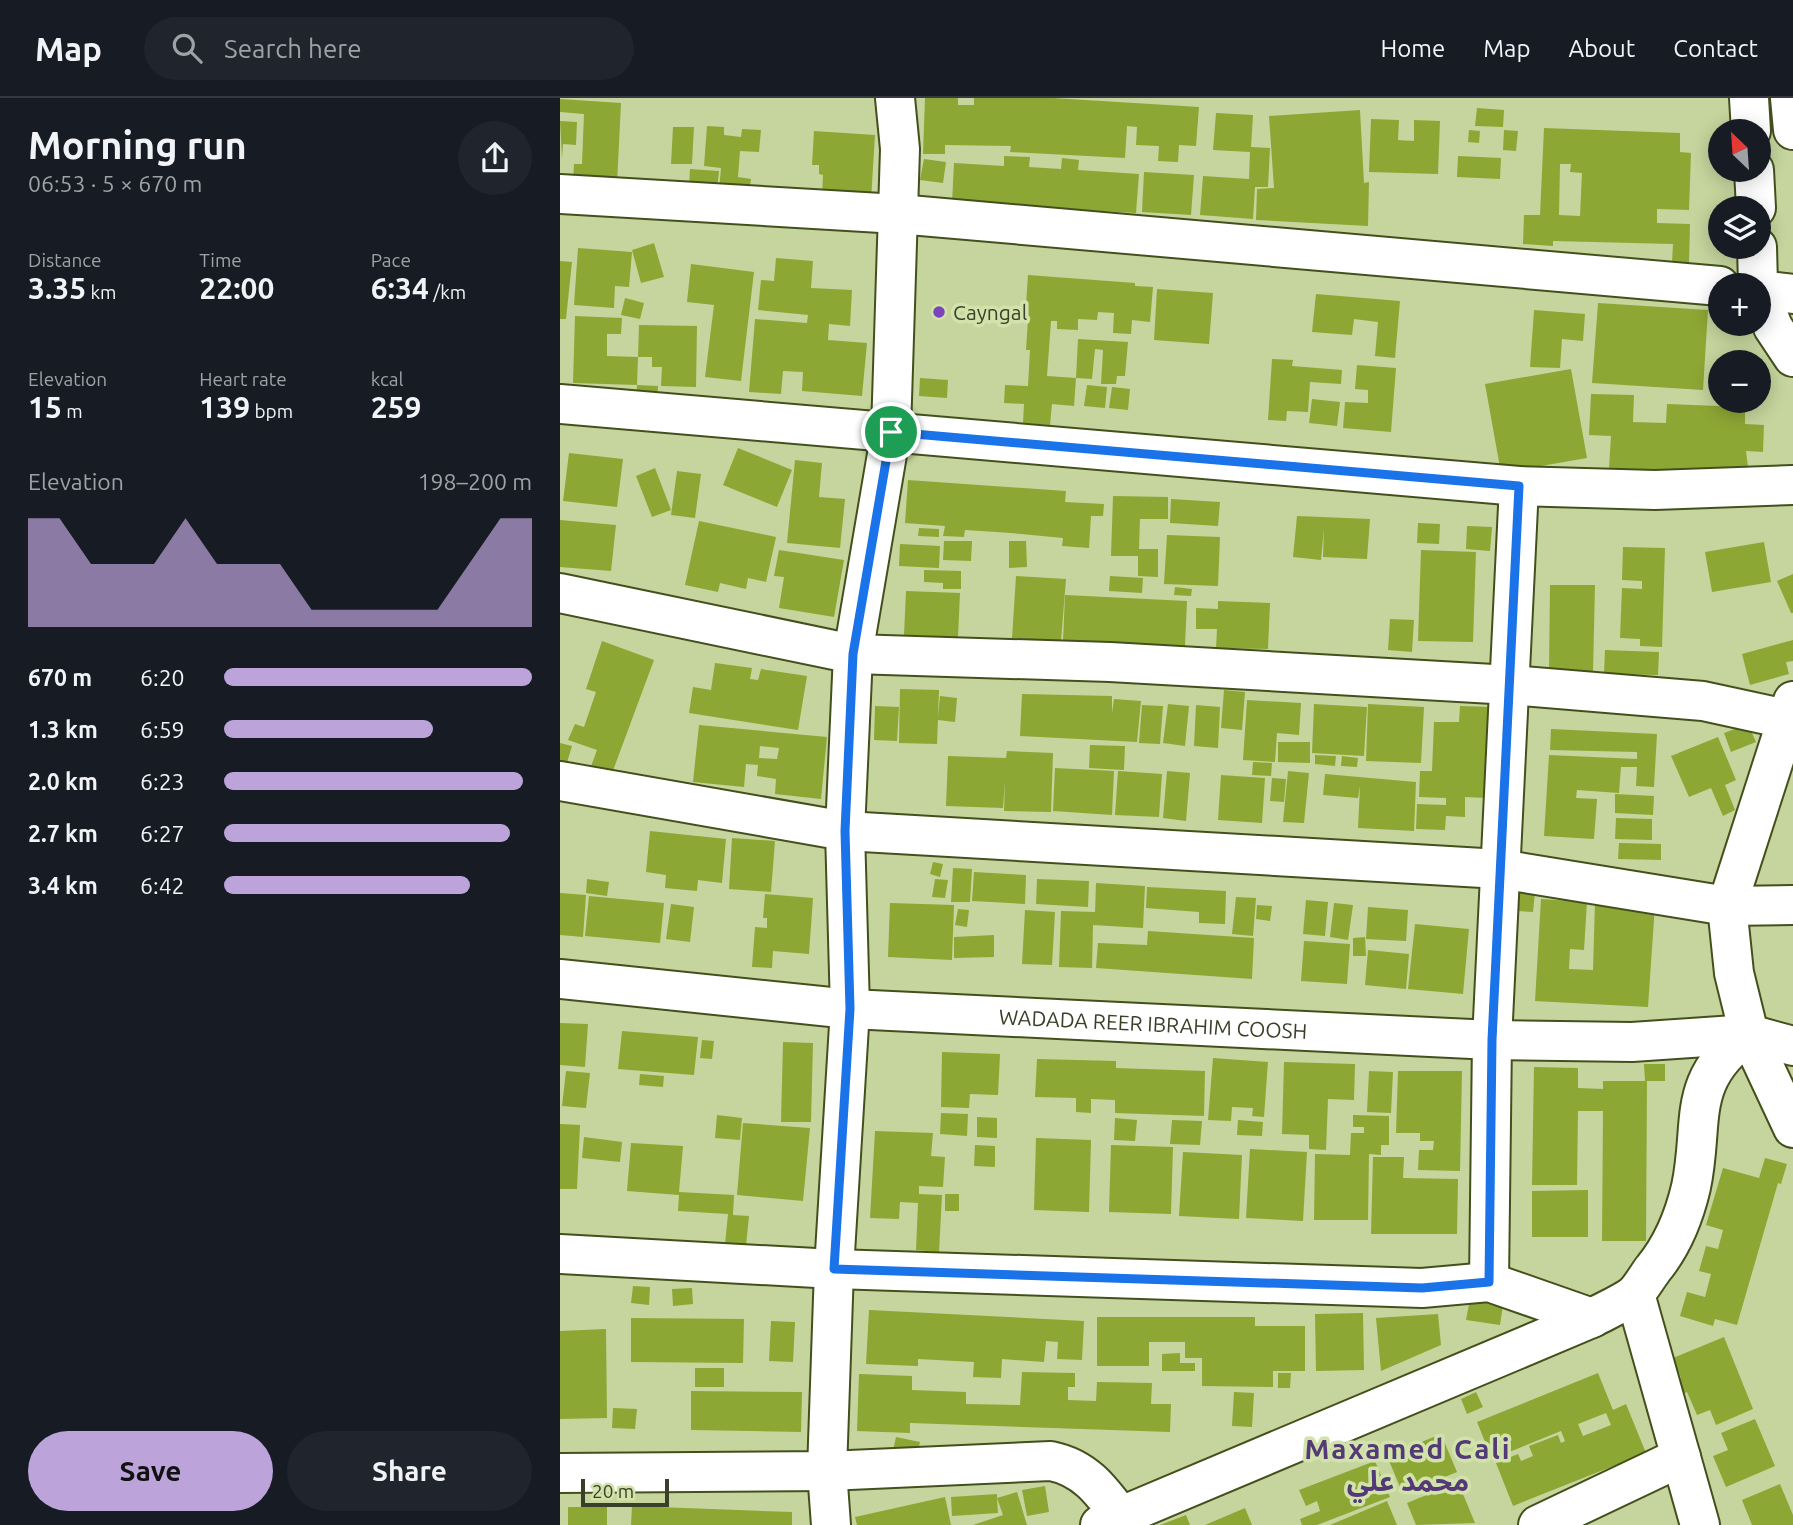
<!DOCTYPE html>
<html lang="en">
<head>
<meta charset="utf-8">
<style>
	body { margin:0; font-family:Ubuntu,"Noto Sans Arabic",sans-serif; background:#20242c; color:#f1f3f6; height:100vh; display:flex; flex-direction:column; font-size:26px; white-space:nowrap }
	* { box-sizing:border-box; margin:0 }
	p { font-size:23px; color:#9ea1a6 }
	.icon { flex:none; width:38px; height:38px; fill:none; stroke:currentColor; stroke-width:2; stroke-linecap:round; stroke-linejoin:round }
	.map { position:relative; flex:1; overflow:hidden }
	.side { display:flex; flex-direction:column; background:#171b24; width:560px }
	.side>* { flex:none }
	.needle { width:46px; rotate:335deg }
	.tools { position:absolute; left:1148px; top:21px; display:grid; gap:14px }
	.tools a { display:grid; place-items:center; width:63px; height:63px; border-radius:50%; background:#171b24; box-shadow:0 4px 18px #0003; font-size:35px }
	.scale { position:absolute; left:21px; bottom:18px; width:88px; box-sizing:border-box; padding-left:7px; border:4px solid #394029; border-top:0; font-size:19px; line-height:24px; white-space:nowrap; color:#394029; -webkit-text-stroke:5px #d1e2aa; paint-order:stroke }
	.pin { position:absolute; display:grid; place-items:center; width:60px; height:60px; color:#fff; margin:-30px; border:4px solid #fff; border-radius:50%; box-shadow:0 2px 7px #0007 }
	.round { display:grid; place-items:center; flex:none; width:74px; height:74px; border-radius:37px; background:#20242c }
	.head { display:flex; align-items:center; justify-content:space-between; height:119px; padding:0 28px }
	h1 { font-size:38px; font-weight:600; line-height:52px }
	.figures { display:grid; grid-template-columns:repeat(3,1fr); gap:10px; height:119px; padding:7px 28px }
	.figures div { display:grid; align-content:center }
	.figures b { font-size:30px; font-weight:600 }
	.figures small { font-size:19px; font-weight:400 }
	.figures p { font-size:19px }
	.chart { height:196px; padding:14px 28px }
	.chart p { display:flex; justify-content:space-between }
	.chart svg { width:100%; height:126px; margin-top:7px; fill:#bca4db; opacity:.7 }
	.cta { display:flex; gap:14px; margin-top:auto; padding:14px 28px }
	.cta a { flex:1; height:80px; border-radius:42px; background:#bca4db; color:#111; font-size:28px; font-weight:600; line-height:80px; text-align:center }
	.cta a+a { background:#20242c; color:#f1f3f6 }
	ul { padding:0 28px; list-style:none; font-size:23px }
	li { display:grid; grid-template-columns:112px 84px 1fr; align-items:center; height:52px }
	li i { height:18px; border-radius:9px; background:#bca4db }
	header { display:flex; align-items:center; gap:42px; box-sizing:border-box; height:98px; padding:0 35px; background:#171b24; border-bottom:2px solid #363941 }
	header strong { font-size:33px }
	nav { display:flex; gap:38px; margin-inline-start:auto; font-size:24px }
	.search { width:490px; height:63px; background:#20242c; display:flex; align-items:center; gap:18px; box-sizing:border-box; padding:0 24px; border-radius:38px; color:#9ea1a6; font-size:26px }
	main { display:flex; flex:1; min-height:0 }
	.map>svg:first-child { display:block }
</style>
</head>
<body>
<header>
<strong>Map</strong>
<div class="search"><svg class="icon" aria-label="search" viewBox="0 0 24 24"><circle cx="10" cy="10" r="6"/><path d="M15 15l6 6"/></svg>Search here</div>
<nav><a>Home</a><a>Map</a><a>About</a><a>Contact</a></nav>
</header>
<main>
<section class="side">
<div class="head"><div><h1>Morning run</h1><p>06:53 · 5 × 670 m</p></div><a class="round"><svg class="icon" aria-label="share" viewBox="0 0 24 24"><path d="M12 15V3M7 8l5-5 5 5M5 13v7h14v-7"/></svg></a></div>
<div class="figures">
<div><p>Distance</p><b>3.35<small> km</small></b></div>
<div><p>Time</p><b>22:00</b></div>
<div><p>Pace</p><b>6:34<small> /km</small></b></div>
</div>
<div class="figures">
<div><p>Elevation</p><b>15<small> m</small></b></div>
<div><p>Heart rate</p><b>139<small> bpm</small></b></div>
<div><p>kcal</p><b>259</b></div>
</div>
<div class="chart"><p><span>Elevation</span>198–200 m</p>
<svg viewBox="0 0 160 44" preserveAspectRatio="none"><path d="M0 44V6L10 6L20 22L30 22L40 22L50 6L60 22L70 22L80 22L90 38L100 38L110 38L120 38L130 38L140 22L150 6L160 6V44z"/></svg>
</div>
<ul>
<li><b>670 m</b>6:20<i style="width:100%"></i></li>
<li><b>1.3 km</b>6:59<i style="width:68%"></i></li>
<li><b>2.0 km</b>6:23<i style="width:97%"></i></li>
<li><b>2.7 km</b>6:27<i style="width:93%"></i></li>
<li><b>3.4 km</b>6:42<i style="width:80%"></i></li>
</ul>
<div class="cta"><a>Save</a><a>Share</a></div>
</section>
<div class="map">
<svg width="1233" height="1427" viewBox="0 0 1233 1427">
	<rect width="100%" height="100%" fill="#c5d59d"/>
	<!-- building -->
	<path fill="#8da734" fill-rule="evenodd" d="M365,0H398V7H414V0H493L639,9L636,48L619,47L618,64L598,63L599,48L576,47L577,29L567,28L565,60L450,54L451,48L385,47V56H363Z
		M0,1L61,5L57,86L13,84L14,66H22L24,16L0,14Z
		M917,10L944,12L943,29L915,28Z
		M800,12L804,85L809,84L808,128L696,122L697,91L714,90L709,18Z
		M656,15L693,17L691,49L710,50L708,89H695L693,121L640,117L643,78L689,81L690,54L653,52Z
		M811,21L839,22L838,42L854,43V22L880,23L878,76L809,74Z
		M0,23L17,24L16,47L3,46L2,61Z
		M147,28L164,29V37L181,39L182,31L201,32L199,54L180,53L178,79L191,81L189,94L159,92L161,70L144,68Z
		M113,29H134L132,66H111Z
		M984,30L1120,35V54L1131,55L1129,112L1097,111V125L1130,126L1129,166L1112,165L1113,146L993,143V148L963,146L964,117H980ZM1000,66H1011L1010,74L1022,75L1020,118L999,117Z
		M909,32L920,33L919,45L908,44Z
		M944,32L958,33L956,53L943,52Z
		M254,33L315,37L311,102L262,99L263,77L259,76V67H252Z
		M444,58L470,59L469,69L501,71L502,60L519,62L518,72L579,76L576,115L392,105L394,65L444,68Z
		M898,58L941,60L940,81L897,79Z
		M364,61L386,64L383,85L360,82Z
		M130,71L159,73L157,92L129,90Z
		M584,74L634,77L631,117L582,114Z
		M94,145L104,179L81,185L72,152Z
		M18,150L72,154L69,189L55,188L54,210L14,207Z
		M216,160L253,163L251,190L292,192L290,228L269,226L268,242L307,245L302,298L242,293L243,274L223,273L221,296L189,294L195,221L247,225L248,217L198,212L201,182L214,183Z
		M0,163L12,164L6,221H0Z
		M131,166L194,174L181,283L145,279L154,207L127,204Z
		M468,177L575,185V188L593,189L590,224L572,222L571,236L553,235L554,215L538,214L537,222L518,221V232L497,231V223H491L487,278L516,280L514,308L492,306L490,327L463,325L464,306L444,305L445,287L468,288L470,252H466L468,221H465Z
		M597,191L653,195L649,246L594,242Z
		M756,196L840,203L835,260L815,258L818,224L794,221L792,237L752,234Z
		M65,200L84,205L80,221L61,217Z
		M1038,205L1148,212L1143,292L1032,285Z
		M974,212L1025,216L1023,243L1002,241L1000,270L970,269Z
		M15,218L62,220L61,236H47V258L78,259L79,227L137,228L136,289L101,288L102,269H92V259H78L77,287L13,285Z
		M518,241L568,244L565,278H557L556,286H541L543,252L535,251L532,281L516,280Z
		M712,261L733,262L732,268L782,272L781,286L750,284L748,314L727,313L726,323L708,322Z
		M797,267L836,270L831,334L783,330L785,304L808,305V292L795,291Z
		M1011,271L1027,360L941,375L925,286Z
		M360,280L388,282L387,300L359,298Z
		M77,287L98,288L97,304H76Z
		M527,287L547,289L545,310L524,308Z
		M552,289L570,291L568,312L549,310Z
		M1031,296L1074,297L1073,324L1106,325L1107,306L1185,309V326L1204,327L1203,354L1186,353L1188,369L1100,374L1049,370L1051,338L1029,337Z
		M752,301L780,304L777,328L749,325Z
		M178,350L232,372L217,409L163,387Z
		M9,355L63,361L57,409L3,403Z
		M235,362L262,365L259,399L285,401L280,450L227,445Z
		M95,370L111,412L92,419L76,378Z
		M117,373L141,376L135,420L111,417Z
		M348,382L506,393L505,404L544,406L543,418H531L529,450L502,448L503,440L451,435L405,432L404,439L383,438L385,428L345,425Z
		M553,398L608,399V421H580L579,451H598V479L578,478V458H551Z
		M611,401L660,404L658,428L610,425Z
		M737,418L810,421L807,461L763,459L764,430L761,462L733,459Z
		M0,422L56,427L51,473L0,469Z
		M139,423L216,439L206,484L188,480L186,491L160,485L158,494L125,487Z
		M858,425L880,426L879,446L857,445Z
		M907,428L932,429L930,453L906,451Z
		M359,430L379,431V439L358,438Z
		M607,437L660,439L658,488L604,486Z
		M384,443H412L411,463L383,462Z
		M449,443H466L467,469L449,470Z
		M1204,444L1211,484L1152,494L1145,454Z
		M340,446L380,448L379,470L339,468Z
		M1063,449L1105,450L1102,549L1080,548V541L1060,540L1062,490L1082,491V483L1062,482Z
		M219,452L284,462L274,519L219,510L224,479L214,478Z
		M861,452L916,454L913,544L858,543Z
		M364,472L401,473V491H383V485L364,484Z
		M1233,476V515H1231L1217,483Z
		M456,478L506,481L501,543L452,540Z
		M550,478L583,480L582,495L549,493Z
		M990,487H1035L1033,574L989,573Z
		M615,489L632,491L631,498L614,497Z
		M346,493L400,495L398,539L344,537Z
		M505,497L627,503L625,548L503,543Z
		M658,503L710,505L708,551L656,550L657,531H636V510L658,511Z
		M830,521L854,522L852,554L828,552Z
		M1233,542V563L1226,564L1229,576L1190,587L1182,556Z
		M42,543L94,562L51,678L30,671L37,652L8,642L15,626L24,629L36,594L26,591Z
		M1045,552L1099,554L1098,577L1044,576Z
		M155,565L192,570L190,581L198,582L201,571L247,578L238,632L129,615L133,589L151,592Z
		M340,591L379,592L378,619L380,598L397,600L395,624L378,622L377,646L339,645Z
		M664,592L685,594L682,632L661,630Z
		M462,596L552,598V615L554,601L581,603L577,644L460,638Z
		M687,602L741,605L739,637L717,635L715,664L683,662Z
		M608,606L629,608L625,648L603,645Z
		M754,606L807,609L804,658L752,655Z
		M808,606L864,609L861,665L806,663Z
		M582,607L603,608L600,646L579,645Z
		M636,607L660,609L658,650L634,648Z
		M315,608L339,609L337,643L314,642Z
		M900,608L930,609L927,700L905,699V719L886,718L885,732L856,731L857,706L886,707V700L859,699L860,673H872L874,624H899Z
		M1188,626L1196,644L1171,654L1164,635Z
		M139,627L267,639L261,701L215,696L216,681L197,678L198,667L186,666L184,689L133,684ZM200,648L219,650L217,661L199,660Z
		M991,631L1097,636L1094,689L1076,688L1077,669H1061L1059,695L1017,692L1016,700L1037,701L1034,741L984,738L989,657L1077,661V654L990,652Z
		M1158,639L1176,682L1165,687L1175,712L1163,718L1151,690L1129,699L1111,658Z
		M718,644H750V665L718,664Z
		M0,645L12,648L6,668L0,666Z
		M530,647L565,648L564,672L529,670Z
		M447,653L493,655L491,714L444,713L445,683L443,710L386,708L388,658L446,660Z
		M755,657L776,658L775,668L755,666Z
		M782,658L798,660L797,669L781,668Z
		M693,664L712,665L711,678L692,677Z
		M495,670L554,673L552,717L493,713Z
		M558,673L602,676L599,719L555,717Z
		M607,673L630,675L626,723L603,720Z
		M728,673L749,675L744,725L723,724Z
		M765,676L856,684L854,733L798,730L800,688L798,700L763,697Z
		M661,677L705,680L702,725L658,722Z
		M712,680L726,681L724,704L710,703Z
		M1055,696L1094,698L1093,717L1055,715Z
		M1056,720L1092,721V742L1055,741Z
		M90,733L166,741L162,785L138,782L137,793L105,790L106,777L86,774Z
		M172,740L215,743L211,794L169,791Z
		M1059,745L1101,746V762L1058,761Z
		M373,764L383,766L380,779L370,776Z
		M393,770L412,771L410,804H391Z
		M414,774L466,777L465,806L412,803Z
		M27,781L49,784L47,798L26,795Z
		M375,781L388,782L385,800L372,799Z
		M477,781L529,783L528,809L476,806Z
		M536,785L585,788L583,830L533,827L532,870L499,869L501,813L535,814Z
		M587,789L666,793L665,826L639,825V814L586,810Z
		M958,794L975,795L973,814L957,813Z
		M0,795L26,797L23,839L0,837Z
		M205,796L253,800L249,856L213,853L212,870L192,869L195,829L207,830V820H203Z
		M29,798L104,805L100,845L25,838Z
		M676,799L696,800L693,838L672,836Z
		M981,801L1027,804L1024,852L1010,851L1009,871L1033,872L1035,804L1095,807L1088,909L975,903Z
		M746,802L768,804L765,838L743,836Z
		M330,805L394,807L392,862L328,859Z
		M774,805L793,807L788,842L770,839Z
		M111,806L134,809L130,844L106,841Z
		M697,807L712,808L710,823L696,821Z
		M808,809L848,812L846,843L806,841Z
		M398,811L409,812L407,829L395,827Z
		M465,812L495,814L492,867L462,866Z
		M855,826L909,831L903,896L848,891Z
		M588,833L694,840L692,881L536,870L538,845L587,847Z
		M434,837V859L394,860V839Z
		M805,839L806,858H793V840Z
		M744,843L790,846L787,886L741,883Z
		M808,852L849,856L846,891L805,887Z
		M0,925L28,926L25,969L0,967Z
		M62,933L138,939L134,977L58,971Z
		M142,942L154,943L152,961L140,960Z
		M223,944L253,945L251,1024H221Z
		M382,954L440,956L438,997L410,996L409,1010L381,1009Z
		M653,960L708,964L704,1019L692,1018L693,1010L672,1009L671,1023L648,1022Z
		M477,961L556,963V970L645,973L644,1018L555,1015V1002L531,1001V1015L516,1014V1000L475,999Z
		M724,964L795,966L794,1002L768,1001L766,1052L749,1051V1037L722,1036Z
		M1084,966H1105V983H1087L1086,1143H1042L1043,1013H1018L1017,1087H972L974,969L1018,970V990L1043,991V983H1085Z
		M6,973L30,975L26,1010L2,1008Z
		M809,973L833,974L831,1015L807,1014Z
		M838,973H902L900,1073L858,1072L859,1052H873L874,1043H860V1035H836Z
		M80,976L104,978L103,989L79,987Z
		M381,1015L408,1016L407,1038L380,1036Z
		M157,1017L182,1020L180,1042L155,1040Z
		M793,1017L829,1018V1047H821V1057L809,1056L808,1122H754L755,1056L790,1057L791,1035H804V1029H793Z
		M417,1019L437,1020V1040L417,1039Z
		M555,1020L577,1022L575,1043L554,1042Z
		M612,1022L642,1023L640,1047L610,1046Z
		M678,1022L703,1024L702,1038L677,1037Z
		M183,1025L250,1030L243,1103L177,1097Z
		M0,1026L20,1027L17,1091H0Z
		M315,1033L373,1035L371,1058L385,1059L383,1089L359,1088V1096L382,1097L379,1154L356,1152L358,1105L340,1104L339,1121L310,1120Z
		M24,1039L62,1044L60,1064L22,1060Z
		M476,1040L531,1042L529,1114L474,1112Z
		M71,1045L123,1048L119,1094L174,1097L173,1117L189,1118L186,1148L165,1146L168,1116L118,1113L119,1097L67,1093Z
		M415,1047L435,1048V1069L414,1068Z
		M551,1047L613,1049L611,1116L549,1114Z
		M690,1051L747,1054L743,1123L686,1120Z
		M623,1054L682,1057L679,1121L619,1118Z
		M813,1059H844L843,1080L898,1081L897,1136H811Z
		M1205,1060L1227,1066L1221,1086L1218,1085L1177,1227L1155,1221L1153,1228L1120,1218L1127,1194L1145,1199L1151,1176L1139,1173L1146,1148L1158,1151L1163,1132L1146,1127L1163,1070L1199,1080Z
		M1028,1092V1139H972V1093Z
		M385,1096H399V1113H385Z
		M73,1188L90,1189L89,1207L71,1205Z
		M132,1190L133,1206L113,1208L112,1191Z
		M911,1195L944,1200L940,1227L906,1222Z
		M309,1212L524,1223L522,1262L497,1261L498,1244L486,1243L484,1264L442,1261L441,1280L413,1279L414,1264L358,1261V1268L306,1266Z
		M803,1215L804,1272L756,1273L755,1216Z
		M878,1216L881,1247L821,1273L816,1220Z
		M537,1219H695V1228H745V1273H713V1289L642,1288V1260H625V1244H589V1268H537Z
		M71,1220L184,1221L183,1265L71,1264Z
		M211,1223L235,1224L233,1264L209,1263Z
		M46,1231L47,1320L0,1321V1233Z
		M1164,1239L1193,1311L1156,1327L1150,1312L1137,1317L1127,1294L1113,1300L1107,1285L1121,1280L1113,1260Z
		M620,1255V1265H635V1273H602V1256Z
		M135,1270H164V1289H135Z
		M462,1274L515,1275V1289H508V1302L536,1303L537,1284L592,1285L591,1306H611L610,1334L350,1325V1335L297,1333L299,1276L352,1278V1292L406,1294V1306L460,1307Z
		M718,1275H731L730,1290H718Z
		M1038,1275L1053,1312L1066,1306L1086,1355L953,1408L936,1365L958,1356L961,1363L973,1358L969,1348L998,1337L1001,1345L1005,1343L1001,1333L932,1361L917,1324ZM1046,1315L1051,1327L1023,1338L1018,1326Z
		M131,1293L242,1294L241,1334L131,1332Z
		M674,1294L694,1295L692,1329L672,1328Z
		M916,1294L923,1309L907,1316L901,1301Z
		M53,1310L77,1311L75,1331L52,1330Z
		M1195,1321L1215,1368L1166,1389L1153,1358L1168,1352L1161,1335Z
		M881,1336L897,1374L843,1396L827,1358Z
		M336,1339L360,1344L356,1362L332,1357Z
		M815,1363L830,1399L757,1427H742L740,1421L760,1413L757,1403L746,1408L739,1392Z
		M898,1384L915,1425L856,1427L847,1405Z
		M1220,1386L1233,1417V1427H1192L1182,1402Z
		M485,1388L489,1414L467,1418L462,1392Z
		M457,1394L467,1427H413L443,1417L437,1400L438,1415L392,1418L391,1399L437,1396V1400Z
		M385,1399L391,1427H297L295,1419Z
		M827,1403L837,1427H770Z
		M72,1408L232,1414V1427H71Z
		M8,1409H47V1427H8Z
		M685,1410L692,1427H645Z
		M626,1417L630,1427H600Z"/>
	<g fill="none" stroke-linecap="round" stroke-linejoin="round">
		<defs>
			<g id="minor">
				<path d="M0,96L338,116L1160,188"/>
				<path d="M1199,192L1233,196"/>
				<path d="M0,306L959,388L1095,392L1233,387"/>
				<path d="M0,495L293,556L550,564L951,587L1143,603L1226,621"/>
				<path d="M1233,603L1167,808L1174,875L1189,936L1233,1030"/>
				<path d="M0,683L285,733L940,771L1167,808L1233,807"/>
				<path id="s1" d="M0,881L290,911L932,942L1072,944L1189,936L1233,948"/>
				<path d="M0,1156L274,1171L862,1190L929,1184L1032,1220C1045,1213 1061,1206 1074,1197C1081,1190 1087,1179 1093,1171C1112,1148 1124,1119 1131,1089C1145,1024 1124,983 1189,936"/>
				<path d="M929,1184L932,942L959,388"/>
				<path d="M1075,1196L1140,1427"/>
				<path d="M0,1375L267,1373L491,1363C525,1370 541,1392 561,1419"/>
				<path d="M271,1427L267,1373L274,1171L290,911L285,733L293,556L331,333L340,51L335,0"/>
				<path d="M540,1427L1032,1220"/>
				<path d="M978,1427L1121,1359"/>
			</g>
			<path id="highway" d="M1189,0L1191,33
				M1230,0L1233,32
				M1194,72L1196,110
				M1197,149L1198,187
				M1199,193L1213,229L1233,259"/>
		</defs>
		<!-- minor casing -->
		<use href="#minor" stroke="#43501c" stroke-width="42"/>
		<!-- highway casing -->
		<use href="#highway" stroke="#43501c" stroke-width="42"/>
		<!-- minor -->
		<use href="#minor" stroke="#fff" stroke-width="38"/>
		<!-- highway -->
		<use href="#highway" stroke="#fff" stroke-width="38"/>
	</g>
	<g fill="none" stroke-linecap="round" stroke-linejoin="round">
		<defs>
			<path id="route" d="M331,334L959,388L932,942L929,1184L862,1190L274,1171L290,911L285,733L293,556Z"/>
		</defs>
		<!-- route casing -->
		<use href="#route" stroke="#fff" stroke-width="14"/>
		<!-- route -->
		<use href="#route" stroke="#1a73e8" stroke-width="9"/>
	</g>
	<!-- markers -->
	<circle fill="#7b44bb" stroke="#d1e2aa" stroke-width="2.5" cx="379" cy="214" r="7"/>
	<g text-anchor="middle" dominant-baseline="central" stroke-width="7" stroke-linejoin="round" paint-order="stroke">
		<!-- poi labels -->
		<g font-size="21" fill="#394029" stroke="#d1e2aa" text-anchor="start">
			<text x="393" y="214">Cayngal</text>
		</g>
		<!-- street labels -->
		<g font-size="21" fill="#394029" stroke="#d1e2aa">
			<text stroke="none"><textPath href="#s1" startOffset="595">WADADA REER IBRAHIM COOSH</textPath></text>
		</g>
		<!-- district labels -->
		<g font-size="28" font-weight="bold" letter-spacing="2" fill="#533a76" stroke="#d1e2aa">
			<text x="848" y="1350">Maxamed Cali<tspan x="848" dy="32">محمد علي</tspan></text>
		</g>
	</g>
</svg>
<div class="tools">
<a><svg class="needle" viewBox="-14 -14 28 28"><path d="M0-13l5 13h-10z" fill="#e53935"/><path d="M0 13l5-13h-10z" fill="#9ea1a6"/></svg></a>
<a><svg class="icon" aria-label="layers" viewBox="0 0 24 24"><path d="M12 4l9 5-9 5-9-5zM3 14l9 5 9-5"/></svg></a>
<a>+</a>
<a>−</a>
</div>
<div class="scale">20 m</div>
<div class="pin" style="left:331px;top:334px;background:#1e9e55"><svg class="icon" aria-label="arrive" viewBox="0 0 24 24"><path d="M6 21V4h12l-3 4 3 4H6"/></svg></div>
</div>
</main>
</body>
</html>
